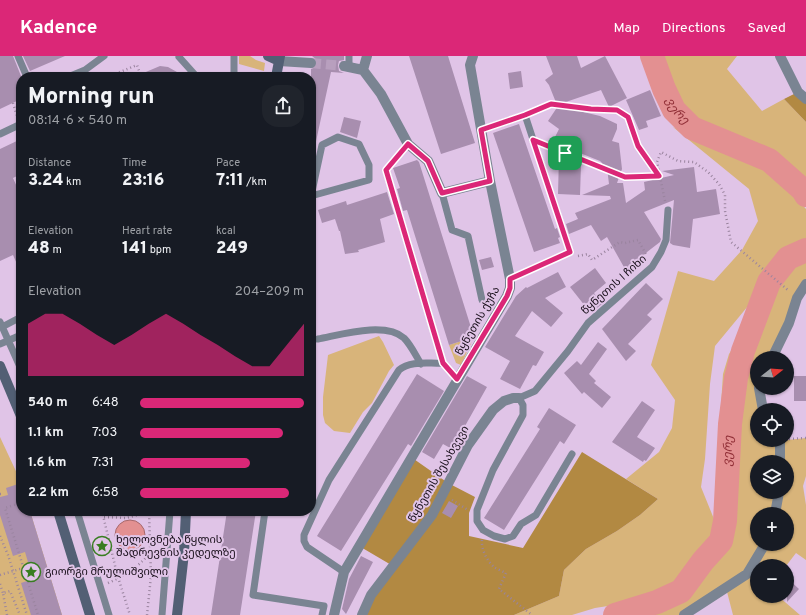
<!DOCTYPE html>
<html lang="en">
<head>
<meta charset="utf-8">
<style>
	body { margin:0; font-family:Overpass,"Noto Sans Georgian",sans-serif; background:#20242c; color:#f1f3f6; height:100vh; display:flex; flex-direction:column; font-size:15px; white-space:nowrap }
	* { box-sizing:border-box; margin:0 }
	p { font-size:13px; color:#9ea1a6 }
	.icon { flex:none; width:22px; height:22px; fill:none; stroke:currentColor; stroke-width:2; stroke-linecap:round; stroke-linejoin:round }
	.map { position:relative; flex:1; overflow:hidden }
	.sheet { position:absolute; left:16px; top:16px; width:300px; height:444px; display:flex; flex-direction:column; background:#171b24; border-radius:16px; box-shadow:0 1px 3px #0004 }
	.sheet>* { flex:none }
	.needle { width:26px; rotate:73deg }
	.controls { position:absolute; left:750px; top:295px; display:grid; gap:8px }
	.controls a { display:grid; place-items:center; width:44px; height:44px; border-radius:50%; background:#171b24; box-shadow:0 1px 3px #0004; font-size:20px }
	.pin { position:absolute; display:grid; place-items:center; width:34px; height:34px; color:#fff; margin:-17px; border-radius:8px; box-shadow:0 2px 6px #0006 }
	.round { display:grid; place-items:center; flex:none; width:42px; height:42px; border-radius:16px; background:#20242c }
	.head { display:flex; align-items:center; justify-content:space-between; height:68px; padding:0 12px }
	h1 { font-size:22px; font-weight:800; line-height:30px }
	.stats { display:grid; grid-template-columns:repeat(3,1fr); gap:6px; height:68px; padding:4px 12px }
	.stats div { display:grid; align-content:center }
	.stats b { font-size:17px; font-weight:800 }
	.stats small { font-size:11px; font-weight:400 }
	.stats p { font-size:11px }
	.chart { height:112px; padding:8px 12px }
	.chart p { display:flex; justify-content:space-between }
	.chart svg { width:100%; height:72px; margin-top:4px; fill:#db2777; opacity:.7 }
	ul { padding:0 12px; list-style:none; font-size:13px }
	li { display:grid; grid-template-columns:64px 48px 1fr; align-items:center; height:30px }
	li i { height:10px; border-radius:5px; background:#db2777 }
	header { display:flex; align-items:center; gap:24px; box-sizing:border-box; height:56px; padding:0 20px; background:#db2777; color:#fff }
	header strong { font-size:19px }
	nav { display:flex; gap:22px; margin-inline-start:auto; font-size:14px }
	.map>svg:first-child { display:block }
</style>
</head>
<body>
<header>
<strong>Kadence</strong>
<nav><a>Map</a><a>Directions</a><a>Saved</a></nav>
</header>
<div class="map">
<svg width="806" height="559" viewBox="0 0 806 559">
	<rect width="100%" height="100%" fill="#e0c4e7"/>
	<!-- green -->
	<path fill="#d8b47a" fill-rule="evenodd" d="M239,0H250L256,4L265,7L264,15L239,8Z
		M659,0H737L727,13L762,55L784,43L806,66V129L772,95L703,67L679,47Z
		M673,71L761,112L790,135L806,153V187L781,199L767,215L759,235L748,250L715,290L710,328L705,403L701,431L716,468L708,490L693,511L671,532L640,545L595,552L572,559H514L559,540L564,514L586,493L617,475L640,459L658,443L626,423L659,396L672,372L675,344L651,309L678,215L714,225L742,194L758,165L749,133Z
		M806,202V228L772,302H757V332L763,354H757V384H787L806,382V420L803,430L806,449V504L796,497L786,510H757V540H778L800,559H733L726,532L684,559H639L680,543L728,488L731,456L723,439L717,409L723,318L729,298L740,281L764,255L779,225L791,209ZM757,406H787V436H757ZM757,458H787V488H757Z
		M379,280L383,286L394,309L389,315L372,347L363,356L350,377L334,375L325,367L323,359V341L328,299Z
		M474,281L461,309L456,307L449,289Z
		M0,381L21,426V455H30L62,559H0Z"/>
	<!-- forest -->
	<path fill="#b28942" d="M798,36L806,43V66L784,43Z
		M582,396L658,443L640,459L617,475L586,493L564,514L559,540L514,559H362L393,510L359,490L411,401L448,427L475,441L469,457V480L523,492Z"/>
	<!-- water -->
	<path fill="#e39091" stroke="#a6696d" d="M115 479a15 15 0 1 1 30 0a15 15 0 1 1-30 0Z"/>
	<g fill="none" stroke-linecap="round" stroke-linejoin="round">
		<!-- river -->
		<g stroke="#e39091" stroke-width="24">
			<path id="s1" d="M652,0L664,33L674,54L692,72L769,104L803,134L806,139"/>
			<path id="s2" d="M615,559L657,546L681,535L703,505L721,485L725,465L730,368L736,322L743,295L769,226L788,202L806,194"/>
		</g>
	</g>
	<!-- building -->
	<path fill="#a88eaf" d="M0,0H13L21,20V43L0,53Z
		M23,0H65L30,15Z
		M312,0H344V4L339,5L338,9L339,15L344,17L331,16L315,90L311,89V13L316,11L317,7V4Z
		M409,0H448L475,87L441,98Z
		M546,0H577L581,12L605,0L627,42L609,51L601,34L557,49L549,29L545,24L553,18Z
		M160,10L168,11L186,21H134Z
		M521,15L523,31L510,33L508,17Z
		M650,34L661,60L646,65L648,71L639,74L626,44Z
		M558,50L600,60L617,68V73L612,85L619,87L622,113L617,127H623L626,147L645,134L644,126L674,119L662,115L694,111L697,136L716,133L720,158L693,163L690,192L673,189L670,187L674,144L644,156L661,183L660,186L625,213L607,181L601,185L591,169L569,178L566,168L578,163L575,157L611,143L610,140L582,139L609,128L607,112L603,111L602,107L600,105L560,89L553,85L559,73L548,65Z
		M344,61L361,65L357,82L340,76Z
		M519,68L555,173L557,172L560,181L558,182L560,187L534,196L493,77Z
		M21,83V118L13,122L21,140V217L13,199L0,205V93Z
		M559,100L581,109L580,139L558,138Z
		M417,104L419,106L474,281L449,289L407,154L403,155L397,133L400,132L393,112Z
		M387,136L394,158L380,163L385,186L358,194L359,196L345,198L340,175H339L335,163L322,167L318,154L346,145L347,149Z
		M491,201L494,211L482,214L479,204Z
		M595,212L606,227L594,237L602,248L593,255H589L570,231Z
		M558,216L566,231L545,242L563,257L551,271L532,255L515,280L544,296L536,310L533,309L520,333L500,323L510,305L485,291L516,240L526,231L527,232Z
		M646,227L663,243L647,259L652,263L628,288L636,295L626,305L602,273Z
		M598,286L607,293L589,318L596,325L594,327L611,341L602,352L584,336L582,338L564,317L577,305L581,309Z
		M417,318L444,335L411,390L408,388L341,495L317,480Z
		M467,320L487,331L452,393L443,388L434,403L422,396Z
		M794,320H806V345H794Z
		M642,345L655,354L637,381L655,392L646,405L644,404L643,406L612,386Z
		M549,352L576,369L564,388L560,385L504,474L484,462L540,373L537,371Z
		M21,427V455H30L62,559H31L21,527L33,523L25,496L13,500L0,459V441L8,439L6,432Z
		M449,445L458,450L451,462L442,457Z
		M227,455H256L240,559H211Z
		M361,500L373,506L346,558L342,553L349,523Z
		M787,522L799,533L787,546Z"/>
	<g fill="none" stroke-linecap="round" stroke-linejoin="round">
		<!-- minor-tunnel -->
		<path stroke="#b89fbe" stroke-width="10" stroke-dasharray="10 5" stroke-linecap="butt" d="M311,7L344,10"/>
		<!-- path -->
		<path stroke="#9a849f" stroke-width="2.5" stroke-dasharray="1 3" stroke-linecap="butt" d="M108,21L137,9L141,20
			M13,47L17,60
			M534,55L551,48L591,53L617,54L628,61L638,90L658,118
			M392,107L401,96
			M605,113L625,121L659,120
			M665,145L657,106L661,96L678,105L694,106L708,116L719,128L725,139V155L731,186L789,235
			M578,200L588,198L592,204L620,186L625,187L638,184L647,200
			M789,383L806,382
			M0,438H1
			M452,444L468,454
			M14,449L21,447
			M11,450L5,452L38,559
			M102,455L117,518L130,559
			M104,461L126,462L149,456
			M0,480L8,499L27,559
			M482,484C481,493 487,505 494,511C497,513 502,515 506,517L499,533L532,559
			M0,519L30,510
			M27,523L57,514
			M108,527C126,519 138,511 151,496L158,495
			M0,528L3,537
			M7,559L3,537L10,535L20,559
			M147,559L151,520L149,455"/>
		<!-- service -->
		<path stroke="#7a8492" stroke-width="7" d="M18,0L27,21
			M234,0V21
			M179,1L197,21
			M349,11V0
			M85,14L104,0
			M68,21L85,14V21
			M481,74L525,59L570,196L510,223
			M0,78L21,68
			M533,84L598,110
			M386,114L443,307L457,323
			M442,137L452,174L468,180L482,244
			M311,141V140L322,89L338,81L359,88L369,109V124L311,140
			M0,266L21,313
			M2,271L21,261
			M318,283C340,279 385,265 404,282C411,289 416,300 421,308
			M0,288L21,279
			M572,398L536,459L521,468L513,480L505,483L494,480L483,474L477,465V454L493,414L523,359V349L519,342L535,335L568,295L588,267L652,211L661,196L666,184L668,154
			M77,455L109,559
			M265,455L253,539L324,550L322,559
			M344,516L307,491L304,485V479L329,424L399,314C411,304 429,308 443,307
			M162,559L170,455"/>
		<!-- minor -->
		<path stroke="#7a8492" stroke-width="10" d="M780,0L798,36L806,43
			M279,5L311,7
			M344,10L363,14L381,38L408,88L428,105L442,137L490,125
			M363,14L367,0
			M772,302L789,267L797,242L806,228
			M759,332L763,354
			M780,384V406
			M775,458L779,436
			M334,559L344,516L507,240L510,232V223L490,125L470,9L473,0
			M362,559L371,539L432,459L468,389L493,354L504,345L513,342H519
			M684,559L747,518L765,488"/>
		<!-- secondary -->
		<path stroke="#525f74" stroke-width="10" d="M268,0L279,5
			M276,21L280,0
			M0,310L21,360
			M58,455L90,559
			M177,559L184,497L186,455"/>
	</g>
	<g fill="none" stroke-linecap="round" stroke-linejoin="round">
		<defs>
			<path id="route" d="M551,48L591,53L617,54L628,61L638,90L659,120L625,121L533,84L570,196L510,223V232L507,240L457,323L443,307L386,114L408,88L428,105L442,137L490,125L481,74L525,59Z"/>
		</defs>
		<!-- route casing -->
		<use href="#route" stroke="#fff" stroke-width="8"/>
		<!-- route -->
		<use href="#route" stroke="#db2777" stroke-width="5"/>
	</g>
	<!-- icons -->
	<defs>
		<symbol id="sight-ring" viewBox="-11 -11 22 22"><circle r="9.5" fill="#e0c4e7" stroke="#387d21" stroke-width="1.5"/><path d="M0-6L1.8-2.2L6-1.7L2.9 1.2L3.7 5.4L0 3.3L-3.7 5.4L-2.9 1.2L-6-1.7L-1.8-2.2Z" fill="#387d21"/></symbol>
	</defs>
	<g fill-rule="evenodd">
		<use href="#sight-ring" x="91" y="479" width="22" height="22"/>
		<use href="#sight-ring" x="20" y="505" width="22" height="22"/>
	</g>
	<g text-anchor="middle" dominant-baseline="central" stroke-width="4" stroke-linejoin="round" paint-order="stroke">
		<!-- street labels -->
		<g font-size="11" fill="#160d18" stroke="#e0c4e7">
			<text transform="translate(614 229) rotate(-42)">წყნეთის I ჩიხი</text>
			<text transform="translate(478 265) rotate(-60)">წყნეთის ქუჩა</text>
			<text transform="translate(439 418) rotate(-60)">წყნეთის შესახვევი</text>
		</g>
		<!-- poi labels -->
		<g font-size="11" fill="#160d18" stroke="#e0c4e7" text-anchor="start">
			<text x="116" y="484">ხელოვნება წყლის<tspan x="116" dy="13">შადრევნის კედელზე</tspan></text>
			<text x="45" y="516">გიორგი მრულიშვილი</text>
		</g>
		<!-- water labels -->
		<g font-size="12" font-style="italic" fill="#912f37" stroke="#e0c4e7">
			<text stroke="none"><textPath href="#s1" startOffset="61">ვერე</textPath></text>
			<text stroke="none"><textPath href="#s2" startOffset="225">ვერე</textPath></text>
		</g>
	</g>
</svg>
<div class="controls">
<a><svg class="needle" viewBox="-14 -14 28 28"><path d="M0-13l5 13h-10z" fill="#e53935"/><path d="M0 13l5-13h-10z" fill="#9ea1a6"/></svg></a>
<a><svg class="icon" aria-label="locate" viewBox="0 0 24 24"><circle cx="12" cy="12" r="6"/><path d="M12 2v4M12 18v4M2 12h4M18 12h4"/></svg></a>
<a><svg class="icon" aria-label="layers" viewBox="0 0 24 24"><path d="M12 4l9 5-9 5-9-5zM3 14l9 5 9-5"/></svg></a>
<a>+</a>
<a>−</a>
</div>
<div class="pin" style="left:565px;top:97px;background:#1e9e55"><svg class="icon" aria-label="arrive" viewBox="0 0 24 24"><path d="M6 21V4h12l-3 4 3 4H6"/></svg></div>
<section class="sheet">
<div class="head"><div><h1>Morning run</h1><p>08:14 · 6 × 540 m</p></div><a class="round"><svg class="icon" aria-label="share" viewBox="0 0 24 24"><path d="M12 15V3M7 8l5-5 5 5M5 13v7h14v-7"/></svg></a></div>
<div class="stats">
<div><p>Distance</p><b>3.24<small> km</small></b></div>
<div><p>Time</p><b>23:16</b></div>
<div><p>Pace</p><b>7:11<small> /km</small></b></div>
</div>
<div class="stats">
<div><p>Elevation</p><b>48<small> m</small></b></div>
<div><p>Heart rate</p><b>141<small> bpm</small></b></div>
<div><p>kcal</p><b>249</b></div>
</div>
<div class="chart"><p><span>Elevation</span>204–209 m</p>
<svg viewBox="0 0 160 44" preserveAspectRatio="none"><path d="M0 44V12L10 6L20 6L30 12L40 19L50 25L60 19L70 12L80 6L90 12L100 19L110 25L120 32L130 38L140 38L150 25L160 12V44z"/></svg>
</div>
<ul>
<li><b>540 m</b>6:48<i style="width:100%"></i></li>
<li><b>1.1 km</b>7:03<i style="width:87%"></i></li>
<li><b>1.6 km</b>7:31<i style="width:67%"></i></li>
<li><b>2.2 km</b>6:58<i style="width:91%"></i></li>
</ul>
</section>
</div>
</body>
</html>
